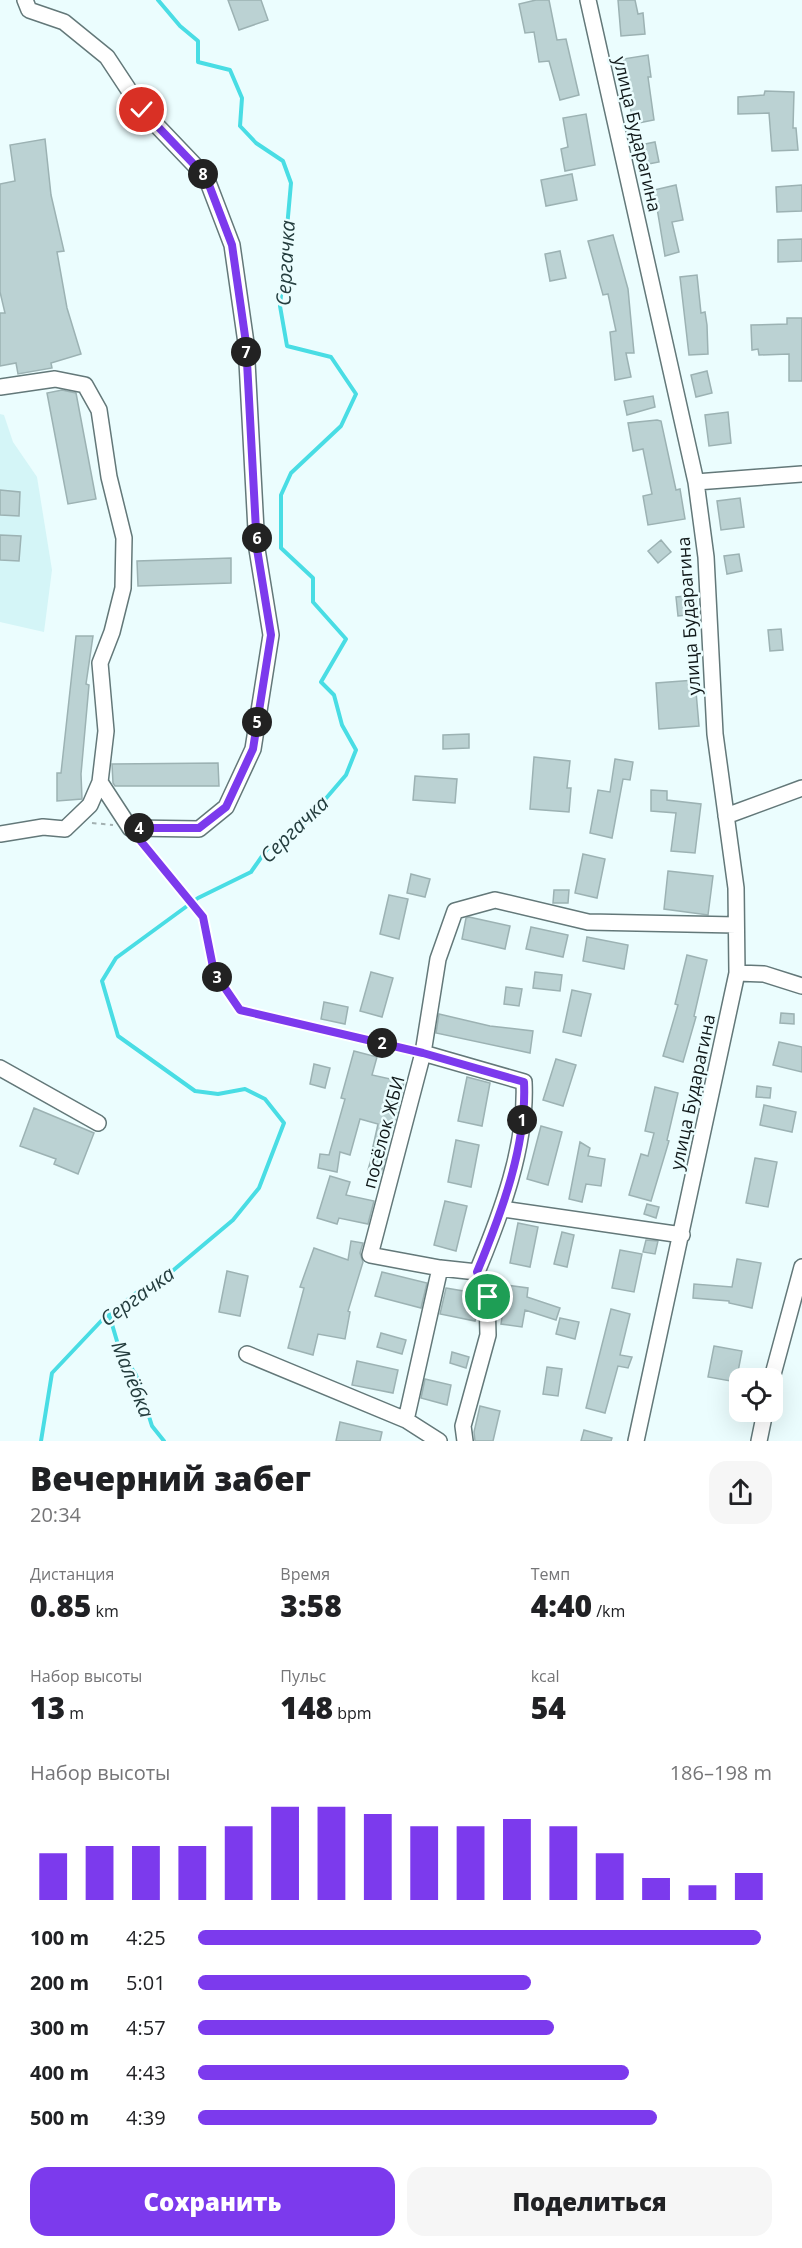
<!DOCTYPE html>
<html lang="ru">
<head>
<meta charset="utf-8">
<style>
	body { margin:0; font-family:"Open Sans",sans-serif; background:#f6f6f6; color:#202124; height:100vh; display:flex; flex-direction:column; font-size:22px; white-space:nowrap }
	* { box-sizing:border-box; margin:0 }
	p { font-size:20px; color:#757577 }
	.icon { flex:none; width:33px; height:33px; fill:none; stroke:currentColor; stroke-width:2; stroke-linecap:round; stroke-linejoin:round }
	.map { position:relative; height:1441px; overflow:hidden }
	.details { display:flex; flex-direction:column; background:#fff; flex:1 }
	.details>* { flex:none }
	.fabs { position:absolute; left:729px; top:1368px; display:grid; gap:12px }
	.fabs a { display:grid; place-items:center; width:54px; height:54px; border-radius:12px; background:#fff; box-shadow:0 6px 24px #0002; font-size:30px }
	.pin { position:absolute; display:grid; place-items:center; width:51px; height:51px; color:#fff; margin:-26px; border:3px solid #fff; border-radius:50%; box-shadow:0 2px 6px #0007 }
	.km { position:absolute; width:30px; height:30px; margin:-15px; border-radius:50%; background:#222; color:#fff; font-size:16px; line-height:30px; text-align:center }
	.round { display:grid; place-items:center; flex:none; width:63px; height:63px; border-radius:18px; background:#f6f6f6 }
	.headline { display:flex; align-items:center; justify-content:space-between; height:102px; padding:0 30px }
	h1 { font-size:33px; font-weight:800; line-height:45px }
	.figures { display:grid; grid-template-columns:repeat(3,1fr); gap:9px; height:102px; padding:6px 30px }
	.figures div { display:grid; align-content:center }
	.figures b { font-size:30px; font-weight:800 }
	.figures small { font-size:16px; font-weight:400 }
	.figures p { font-size:16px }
	.chart { height:168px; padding:12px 30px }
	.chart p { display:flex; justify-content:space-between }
	.chart svg { width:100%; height:108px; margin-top:6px; stroke:#7c3aed; stroke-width:6 }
	.primary-button { display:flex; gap:12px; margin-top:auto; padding:12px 30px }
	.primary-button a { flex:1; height:69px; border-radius:18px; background:#7c3aed; color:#fff; font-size:24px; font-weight:800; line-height:69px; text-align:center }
	.primary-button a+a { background:#f6f6f6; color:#202124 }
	ul { padding:0 30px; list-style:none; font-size:20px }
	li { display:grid; grid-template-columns:96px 72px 1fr; align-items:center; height:45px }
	li i { height:15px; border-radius:8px; background:#7c3aed }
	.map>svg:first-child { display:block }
</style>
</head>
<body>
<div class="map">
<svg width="802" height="1441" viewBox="0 0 802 1441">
	<rect width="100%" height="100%" fill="#ebfdfe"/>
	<!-- built -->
	<path fill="#d4f5f7" d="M0,414L4,415L13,442L37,477L52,570L44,632L0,622Z"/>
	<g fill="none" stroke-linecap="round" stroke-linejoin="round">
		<!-- stream -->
		<path stroke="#49dde4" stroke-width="4" d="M109,1314L119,1348L136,1375L152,1426L164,1441
			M41,1441L52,1373L103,1319L136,1293L170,1273L233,1220L259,1188L284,1123L265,1099L245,1089L218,1094L195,1091L118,1036L102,981L116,958L198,898L251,872L267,849L304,824L346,775L356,750L342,725L334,695L321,682L346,639L313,602V578L281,548V495L291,473L341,426L356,394L331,357L287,346L280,306L291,183L283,161L256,143L240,126L242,98L230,70L198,62V41L180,26L158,0"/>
	</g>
	<!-- building -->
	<path fill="#bbd2d3" stroke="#9cb2b3" stroke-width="1.5" d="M228,0H261L268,20L239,30Z
		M536,0H549L557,40L566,39L579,95L560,100L549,61L539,62L534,32L525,33L519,4Z
		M618,0H635L638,14L643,13L645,34L621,36Z
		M648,55L651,77H648L654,120L633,124L623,59Z
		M765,91L794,92L793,128H796L798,150L772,151L769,113L738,114V97L764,95Z
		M586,114L595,165L565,171L561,149L568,147L563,118Z
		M45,139L51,195L64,251L57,252L67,308L81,354L51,363L52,368L18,374L16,363L0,366V313H5L0,292V184L15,181L10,145Z
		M655,142L659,162L643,165L640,145Z
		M572,174L577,200L546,206L541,180Z
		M676,185L683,220L672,222L679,252L665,256L654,190Z
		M802,185V211L777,212L776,187Z
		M613,235L628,289L634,353H626L631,377L615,380L610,332L616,331L608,294L603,295L588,241Z
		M802,239V261L778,262V240Z
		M560,251L566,278L550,281L545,254Z
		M697,275L701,313L705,312L707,325L708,354L689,355L680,277Z
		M787,318H802V381H789V354L759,355L758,349L752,350L751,325L787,324Z
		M707,371L712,393L696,397L691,375Z
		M62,390L76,393L96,499L68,504L47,393Z
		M653,396L655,407L627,415L624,401Z
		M728,412L731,443L709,446L705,415Z
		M657,420L661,421L676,490L680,489L685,519L648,525L643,496L652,494L643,449L633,451L628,423Z
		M0,490L20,492L19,516L0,515Z
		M740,498L744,527L721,530L717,501Z
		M0,535L21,536L19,561L0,560Z
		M661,540L671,552L658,563L648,551Z
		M739,554L742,571L727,574L724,556Z
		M231,558V583L138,586L137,561Z
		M695,595L697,614L678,616L676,597Z
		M781,629L783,650L770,651L768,630Z
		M76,636H93L86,684L89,685L81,774L82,799L57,801V773H61Z
		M695,680L699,726L659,729L656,683Z
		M469,734V748L443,749V735Z
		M534,757L570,761L567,788H571L569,812L530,809Z
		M615,759L633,762L630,780L623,779L612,838L590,833L598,790L610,792Z
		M218,763L219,786H115L113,783L112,764Z
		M415,776L457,779L455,803L413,800Z
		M651,790L667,791V800L701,804L695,853L671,851L676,813L651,811Z
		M583,854L605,859L597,898L575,893Z
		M668,871L713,876L708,915L664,909Z
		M411,874L430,879L425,897L407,893Z
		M554,890H569L568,903H553Z
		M389,895L408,899L399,939L380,934Z
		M469,917L510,926L505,949L462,939L466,918Z
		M531,927L568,935L563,957L526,949Z
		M587,937L628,945L624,969L583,961Z
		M687,955L707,960L694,1016L696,1017L683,1062L663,1056L678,1005L675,1004Z
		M371,972L393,978L382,1017L360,1011Z
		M535,972L562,975L560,991L533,988Z
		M506,987L522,989L519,1006L504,1004Z
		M572,990L591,994L581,1036L563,1032Z
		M324,1002L348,1007L345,1024L321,1019Z
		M781,1013L794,1014V1024L780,1023Z
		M439,1014L490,1026L533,1031L530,1053L436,1033Z
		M779,1042L802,1047V1072L773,1065Z
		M354,1051L377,1057L372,1075L404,1082L393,1127L388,1126L382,1153L372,1151L378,1124L360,1119L350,1155L340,1152L337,1172L318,1168L320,1154L329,1155L345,1099L341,1098Z
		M556,1059L576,1065L563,1106L543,1100Z
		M314,1064L330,1068L325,1088L310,1084Z
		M467,1077L490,1083L482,1126L458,1121Z
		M757,1086L771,1088L770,1098L756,1097Z
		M655,1087L678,1093L667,1140L669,1141L651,1201L629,1195L641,1154L648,1156L654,1133L645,1131Z
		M764,1105L796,1112L792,1132L760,1125Z
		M34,1108L94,1133L78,1174L54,1164L56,1159L20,1146Z
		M541,1126L562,1132L548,1185L527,1179Z
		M456,1140L479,1145L471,1187L448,1182Z
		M580,1142L590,1148L588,1156L605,1159L601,1186L586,1184L582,1202L569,1199Z
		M372,1156L385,1159L381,1173L368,1170Z
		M755,1158L777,1162L768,1207L746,1203Z
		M330,1176L350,1182L346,1195L374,1201L368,1224L339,1218L337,1224L317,1218Z
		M445,1201L467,1206L456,1251L434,1245Z
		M647,1204L659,1207L656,1218L644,1214Z
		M518,1223L538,1227L530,1267L510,1263Z
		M562,1232L574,1235L567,1267L554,1264Z
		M646,1240L658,1241L655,1254L643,1252Z
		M351,1241L363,1243L360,1253L363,1262L348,1311L350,1312L345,1339L318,1334L313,1355L288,1348L304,1288L300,1287L314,1248L348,1260Z
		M620,1250L642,1254L634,1292L612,1288Z
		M737,1259L761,1263L752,1308L729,1303V1301L693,1298L694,1284L732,1287Z
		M227,1271L248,1276L240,1316L219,1312Z
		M382,1272L427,1283L421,1308L375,1296Z
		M507,1285L528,1288L527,1297L560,1308L556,1320L525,1310L522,1327L501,1324Z
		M446,1288L475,1293L478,1307L475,1321L440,1314Z
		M611,1309L630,1314L620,1355L632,1357L628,1368L618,1366L605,1413L586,1408Z
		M560,1318L579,1322L575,1339L556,1334Z
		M381,1333L406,1340L402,1354L377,1347Z
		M714,1346L742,1351L736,1382L708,1377Z
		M452,1352L469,1357L466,1368L450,1363Z
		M357,1361L398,1370L393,1393L352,1385Z
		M547,1367L562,1369L558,1396L543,1394Z
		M425,1379L451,1385L447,1405L421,1398Z
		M480,1406L500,1411L493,1441H475L474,1432Z
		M340,1422L382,1432L380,1441H336Z
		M584,1430L612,1438L611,1441H581Z"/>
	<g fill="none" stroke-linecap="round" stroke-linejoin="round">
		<defs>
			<path id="minor" d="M25,0L29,10L64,22L107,57L142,110L206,177L232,245L246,343L257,549L271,635L253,749L226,807L199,829L130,828L100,782
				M588,0L696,482L706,557L715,734L736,888L737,973L636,1441
				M0,387L55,379L85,385L99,410L109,477L124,538L123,588L112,632L100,663L106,731L100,782L90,805L65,829L43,827L0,834
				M696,482L802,474
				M726,816L802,788
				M737,973L764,974L802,986
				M423,1053L524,1082C527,1146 501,1214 477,1272L440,1268L370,1255L423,1053L438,959L455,911L495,900L588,922L736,925
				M0,1068L98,1123
				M503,1209L682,1235
				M247,1354L406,1420
				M772,1378L802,1267
				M439,1441L406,1420L440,1268
				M465,1441L463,1426L488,1335L487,1297L477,1272
				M759,1441L765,1412"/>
		</defs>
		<!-- minor casing -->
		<use href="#minor" stroke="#637879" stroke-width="18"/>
		<!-- path -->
		<path stroke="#a3b1b2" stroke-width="2" stroke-dasharray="4.5 4.5" stroke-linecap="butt" d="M92,823L113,825
			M142,842L203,917L214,972L240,1009L409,1049"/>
		<!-- minor -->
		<use href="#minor" stroke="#fff" stroke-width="15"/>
	</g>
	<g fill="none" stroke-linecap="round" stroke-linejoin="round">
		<defs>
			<path id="route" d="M142,110L206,177L232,245L246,343L257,549L271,635L253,749L226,807L199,828H130L203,917L214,972L240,1010L423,1053L524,1082C527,1146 501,1214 477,1272L488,1297"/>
		</defs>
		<!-- route casing -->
		<use href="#route" stroke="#fff" stroke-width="12"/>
		<!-- route -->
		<use href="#route" stroke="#7c3aed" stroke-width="8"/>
	</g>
	<g text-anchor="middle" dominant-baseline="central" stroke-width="5" stroke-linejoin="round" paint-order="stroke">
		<!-- street labels -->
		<g font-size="18" fill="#101819" stroke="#ebfdfe">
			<text transform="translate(638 134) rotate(77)">улица Бударагина</text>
			<text transform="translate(688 616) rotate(-94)">улица Бударагина</text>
			<text transform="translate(692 1092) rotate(-78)">улица Бударагина</text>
			<text transform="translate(383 1132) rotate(-75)">посёлок ЖБИ</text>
		</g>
		<!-- water labels -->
		<g font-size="20" font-style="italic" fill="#243d3e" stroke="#ebfdfe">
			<text transform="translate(285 263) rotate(-87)">Сергачка</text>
			<text transform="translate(294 829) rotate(-44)">Сергачка</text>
			<text transform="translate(137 1296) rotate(-36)">Сергачка</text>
			<text transform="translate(133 1379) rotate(68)">Малёбка</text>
		</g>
	</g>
</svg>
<div class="fabs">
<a><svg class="icon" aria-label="locate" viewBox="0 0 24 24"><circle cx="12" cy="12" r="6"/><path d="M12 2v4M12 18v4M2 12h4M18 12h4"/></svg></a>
</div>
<div class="pin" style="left:488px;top:1297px;background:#1e9e55"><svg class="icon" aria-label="arrive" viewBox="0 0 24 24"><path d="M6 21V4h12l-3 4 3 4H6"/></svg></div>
<div class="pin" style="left:142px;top:110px;background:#d93025"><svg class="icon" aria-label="check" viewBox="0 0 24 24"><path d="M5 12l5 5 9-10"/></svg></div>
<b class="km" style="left:522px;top:1120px">1</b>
<b class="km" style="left:382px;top:1043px">2</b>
<b class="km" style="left:217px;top:977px">3</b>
<b class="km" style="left:139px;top:828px">4</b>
<b class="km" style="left:257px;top:722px">5</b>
<b class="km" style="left:257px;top:538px">6</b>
<b class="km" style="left:246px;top:352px">7</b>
<b class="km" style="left:203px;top:174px">8</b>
</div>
<section class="details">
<div class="headline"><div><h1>Вечерний забег</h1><p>20:34</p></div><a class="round"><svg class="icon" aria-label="share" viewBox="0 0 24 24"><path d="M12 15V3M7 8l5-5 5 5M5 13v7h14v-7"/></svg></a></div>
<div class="figures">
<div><p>Дистанция</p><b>0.85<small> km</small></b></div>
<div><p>Время</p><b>3:58</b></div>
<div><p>Темп</p><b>4:40<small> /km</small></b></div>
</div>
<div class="figures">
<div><p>Набор высоты</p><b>13<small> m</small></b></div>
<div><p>Пульс</p><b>148<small> bpm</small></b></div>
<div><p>kcal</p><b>54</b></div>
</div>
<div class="chart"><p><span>Набор высоты</span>186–198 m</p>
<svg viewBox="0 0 160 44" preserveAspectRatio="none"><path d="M5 44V25M15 44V22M25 44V22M35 44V22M45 44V14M55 44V6M65 44V6M75 44V9M85 44V14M95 44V14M105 44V11M115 44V14M125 44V25M135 44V35M145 44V38M155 44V33"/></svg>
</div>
<ul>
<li><b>100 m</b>4:25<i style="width:98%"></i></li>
<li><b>200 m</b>5:01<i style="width:58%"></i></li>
<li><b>300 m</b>4:57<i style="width:62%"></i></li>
<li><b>400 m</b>4:43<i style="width:75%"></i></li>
<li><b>500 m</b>4:39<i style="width:80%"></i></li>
</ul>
<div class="primary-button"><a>Сохранить</a><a>Поделиться</a></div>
</section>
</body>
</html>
